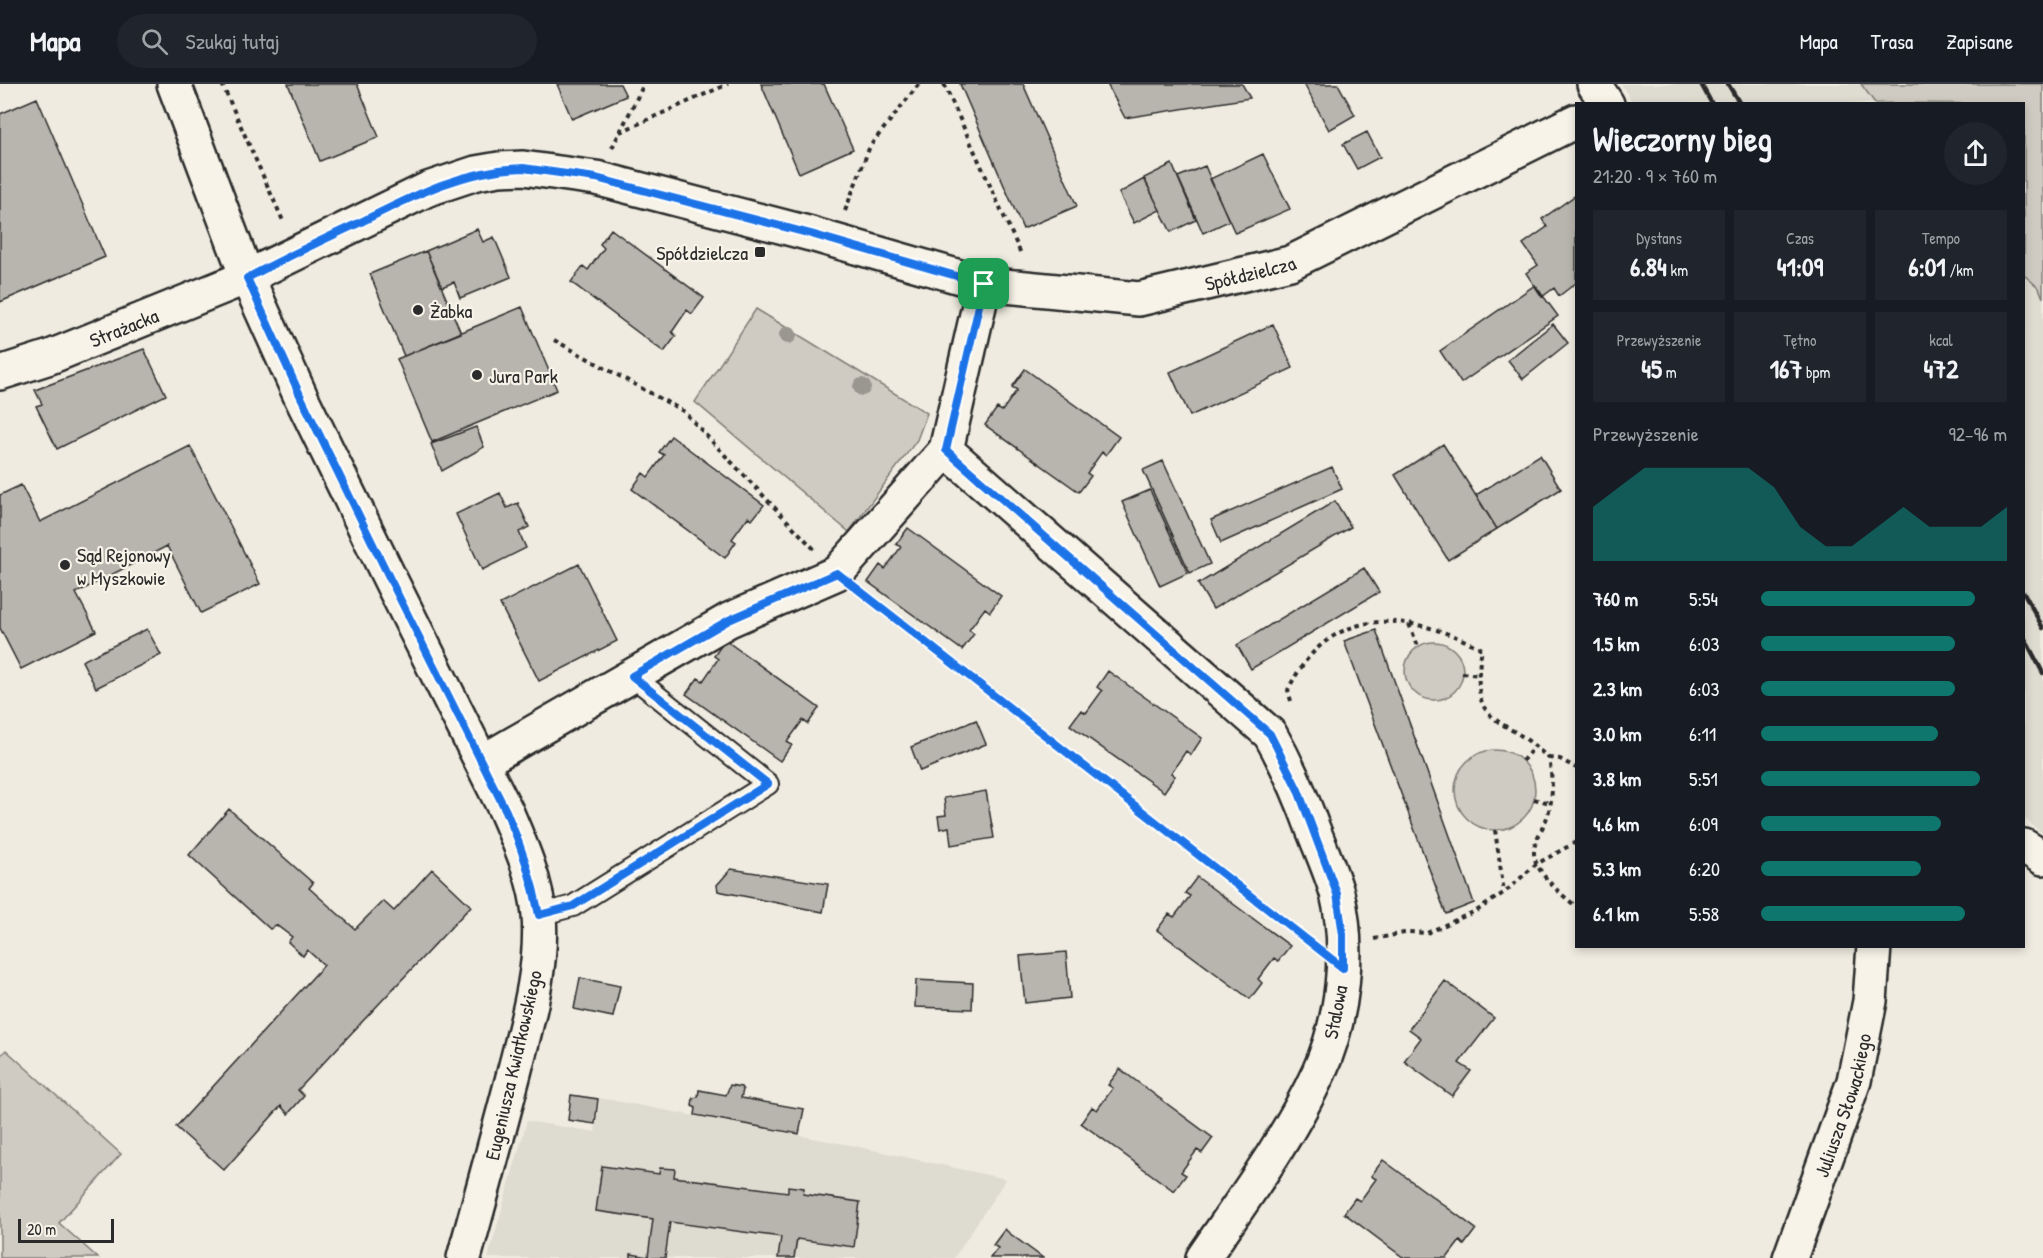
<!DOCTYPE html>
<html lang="pl">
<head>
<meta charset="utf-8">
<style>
	body { margin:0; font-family:"Patrick Hand",sans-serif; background:#20242c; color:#f1f3f6; height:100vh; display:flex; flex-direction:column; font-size:22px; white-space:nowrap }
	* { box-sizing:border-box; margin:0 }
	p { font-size:20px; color:#9ea1a6 }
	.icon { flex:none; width:33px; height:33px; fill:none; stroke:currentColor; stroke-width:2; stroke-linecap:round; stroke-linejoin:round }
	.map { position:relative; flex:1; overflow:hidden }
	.panel { position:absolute; left:1575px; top:18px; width:450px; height:846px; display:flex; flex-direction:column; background:#171b24; border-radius:0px; box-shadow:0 3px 9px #0003 }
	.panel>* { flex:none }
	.scale { position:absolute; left:18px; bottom:15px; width:96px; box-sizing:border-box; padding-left:6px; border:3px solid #2b2b2b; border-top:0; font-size:16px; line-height:21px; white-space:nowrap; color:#2b2b2b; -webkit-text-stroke:4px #f7f3e8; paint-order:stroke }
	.pin { position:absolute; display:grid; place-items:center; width:51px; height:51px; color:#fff; margin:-26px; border-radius:12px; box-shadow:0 3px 9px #0006 }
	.round { display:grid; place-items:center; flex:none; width:63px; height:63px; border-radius:32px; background:#20242c }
	.head { display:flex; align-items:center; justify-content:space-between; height:102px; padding:0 18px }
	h1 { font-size:33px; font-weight:700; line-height:45px }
	.stats { display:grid; grid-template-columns:repeat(3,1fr); gap:9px; height:102px; padding:6px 18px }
	.stats div { display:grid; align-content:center; border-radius:0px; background:#20242c; text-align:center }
	.stats b { font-size:26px; font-weight:700 }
	.stats small { font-size:16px; font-weight:400 }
	.stats p { font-size:16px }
	.chart { height:168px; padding:12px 18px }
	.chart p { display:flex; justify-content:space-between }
	.chart svg { width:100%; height:108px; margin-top:6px; fill:#0f766e; opacity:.7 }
	ul { padding:0 18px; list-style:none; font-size:20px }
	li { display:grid; grid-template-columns:96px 72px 1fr; align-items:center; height:45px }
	li i { height:15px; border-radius:8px; background:#0f766e }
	header { display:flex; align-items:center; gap:36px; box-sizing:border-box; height:84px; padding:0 30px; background:#171b24; border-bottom:2px solid #363941 }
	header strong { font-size:28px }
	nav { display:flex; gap:33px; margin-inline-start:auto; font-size:21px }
	.search { width:420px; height:54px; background:#20242c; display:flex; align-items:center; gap:15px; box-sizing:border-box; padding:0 21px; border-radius:33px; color:#9ea1a6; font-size:22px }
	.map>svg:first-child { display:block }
</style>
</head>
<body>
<header>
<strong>Mapa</strong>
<div class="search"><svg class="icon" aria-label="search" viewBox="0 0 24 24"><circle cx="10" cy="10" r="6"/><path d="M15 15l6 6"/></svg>Szukaj tutaj</div>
<nav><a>Mapa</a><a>Trasa</a><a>Zapisane</a></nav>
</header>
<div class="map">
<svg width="2043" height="1174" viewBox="0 0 2043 1174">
	<rect width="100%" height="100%" fill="#efebe0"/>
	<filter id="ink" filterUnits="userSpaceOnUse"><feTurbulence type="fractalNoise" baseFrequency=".0167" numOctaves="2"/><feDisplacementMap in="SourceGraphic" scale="12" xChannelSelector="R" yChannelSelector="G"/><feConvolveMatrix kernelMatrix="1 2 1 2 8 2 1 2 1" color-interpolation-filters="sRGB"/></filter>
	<g filter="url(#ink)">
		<!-- built -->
		<path fill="#dedbd1" d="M1621,0H2043V750L2024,734V20L1633,19Z
			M600,1014L850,1061L1006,1095L954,1174H488L527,1037L595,1048Z"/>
		<!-- green -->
		<path fill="#cfcbc2" stroke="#7d7b76" stroke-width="1.5" d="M1861,0H2043V214L2039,204L2024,191V20L1875,19Z
			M756,225L927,329L917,356L849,448L695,318Z
			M1405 587a29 29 0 1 1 58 0a29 29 0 1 1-58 0Z
			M1455 706a40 40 0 1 1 80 0a40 40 0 1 1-80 0Z
			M6,966L121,1070L59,1139L98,1174H0V972Z"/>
		<!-- building -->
		<path fill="#b8b5ae" stroke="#2b2b2b" stroke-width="1.5" d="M288,0H357L379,53L320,77Z
			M557,0H620L626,12L572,35Z
			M761,0H824L853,65L799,89Z
			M960,0H1023L1077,122L1023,145Z
			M1107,0H1242L1250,14L1125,34Z
			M1304,0H1338L1355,31L1329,46Z
			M37,14L105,173L0,218V30Z
			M1367,48L1380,73L1357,85L1343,60Z
			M1263,70L1290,125L1235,149L1210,95Z
			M1172,80L1196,136L1171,148L1144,94Z
			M1205,82L1229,137L1203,149L1178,93Z
			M1144,95L1160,126L1134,139L1119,109Z
			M1576,111V199L1559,212L1554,204L1542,213L1526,189L1538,181L1523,160L1547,143L1542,135Z
			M477,145L483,158L494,153L511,193L460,214L454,198L442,203L426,167Z
			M611,145L704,214L692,230L687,226L672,248L676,252L664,268L571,198L583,182L588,186L604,164L600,160Z
			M426,167L461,249L404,272L370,190Z
			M1535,201L1558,232L1461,299L1440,267Z
			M522,223L557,306L432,358L397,275Z
			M1273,240L1293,284L1190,332L1170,288Z
			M1553,240L1568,259L1523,295L1508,276Z
			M144,265L166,311L57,365L36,322L42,320L35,306Z
			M1025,285L1119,353L1106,371L1102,368L1087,389L1091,392L1079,408L985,341L997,324L1002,327L1017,306L1012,303Z
			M476,343L484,363L442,387L431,360Z
			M671,352L764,421L752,436L748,433L732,455L736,458L725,474L632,405L643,389L648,393L664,371L659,368Z
			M1443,360L1497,445L1448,476L1395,391Z
			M190,362L260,500L201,529L167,462L76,509L96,547L21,585L0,544V411L21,401L40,438Z
			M1540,371L1561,405L1497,445L1476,411Z
			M1163,377L1210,480L1190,489L1143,386Z
			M1332,383L1342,405L1221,459L1211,436Z
			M1150,406L1188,489L1160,502L1122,418Z
			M500,409L507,424L518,419L529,443L519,448L526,464L482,486L456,430Z
			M1335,417L1351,443L1213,525L1198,500Z
			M908,444L1001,512L990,528L985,524L969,546L974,550L962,566L868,498L880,481L885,485L901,463L896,460Z
			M579,480L617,557L539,597L500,520Z
			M1364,484L1379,508L1251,585L1237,561Z
			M147,545L161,571L96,604L82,577Z
			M1376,546L1474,819L1446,830L1344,557Z
			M725,556L819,624L808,640L803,636L787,658L792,661L780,677L686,610L698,594L703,597L718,575L714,572Z
			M1108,587L1202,654L1191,671L1186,667L1171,689L1175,692L1164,708L1070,641L1081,626L1086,629L1102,607L1097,603Z
			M976,636L986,660L920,687L911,663Z
			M986,707L994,754L951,761L949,743L940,745L938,732L946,731L944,714Z
			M229,725L313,799L309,804L355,845L383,817L394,827L432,785L471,822L298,1006L304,1012L288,1030L281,1022L224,1086L176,1043L324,881L307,866L303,872L288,858L292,853L276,841L270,845L189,771Z
			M731,785L828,800L823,828L718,807L717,801Z
			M1197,793L1290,862L1278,877L1274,874L1258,895L1262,899L1250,915L1157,846L1169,830L1174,833L1190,812L1185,809Z
			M1066,868L1070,914L1025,919L1020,872Z
			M580,894L620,902L613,933L574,925Z
			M916,896L973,899L972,925L915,923Z
			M1445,897L1494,934L1459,979L1471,987L1452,1012L1404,977L1421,954L1409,945Z
			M1120,985L1213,1054L1202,1069L1197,1066L1181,1088L1186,1091L1174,1107L1081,1039L1092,1023L1097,1026L1113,1004L1108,1001Z
			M730,1001L741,1003L743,1006L741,1014L804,1025L799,1050L695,1031L696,1024L692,1022L693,1014L698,1013L699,1006L726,1011Z
			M571,1011L598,1015L595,1040L568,1036Z
			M1383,1076L1476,1145L1464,1161L1460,1157L1447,1174H1404L1344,1129L1355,1114L1360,1117L1376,1095L1371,1092Z
			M602,1082L659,1090L660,1084L675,1085L674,1093L788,1108V1102L804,1104L803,1110L860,1118L854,1163L797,1155L794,1174H778L781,1153L670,1138L665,1174H631V1170L648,1173L653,1135L596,1127Z
			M1005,1145L1009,1149L1043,1174H990L998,1164L993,1161Z"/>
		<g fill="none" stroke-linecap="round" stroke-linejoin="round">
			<defs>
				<path id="lane" d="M539,831L573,822L768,700L632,592"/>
				<g id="street">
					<path d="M1594,0L1607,20"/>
					<path d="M984,200L946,366L1270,650C1287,680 1301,712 1313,745C1321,766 1331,788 1337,809C1351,866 1343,935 1319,988C1288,1055 1244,1114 1203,1174"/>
					<path id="s1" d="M0,289L50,273L247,193L300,311L390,495L506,727C520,760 536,795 539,831C543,884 527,938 514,989C498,1051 481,1112 464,1174"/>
					<path d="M482,678L729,536L837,489L946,366"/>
					<path d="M2024,762L2043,774"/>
				</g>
				<g id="secondary">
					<path id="s2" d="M174,0L247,193L428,105L476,89L499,85L523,84L596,94L811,150L984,200L1139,215L1290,179L1576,37"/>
					<path id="s3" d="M1790,1174L1854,997L1870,917L1874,862"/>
				</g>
			</defs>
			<!-- lane casing -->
			<use href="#lane" stroke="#2b2b2b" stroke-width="24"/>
			<!-- street casing -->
			<use href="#street" stroke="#2b2b2b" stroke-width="38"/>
			<!-- secondary casing -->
			<use href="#secondary" stroke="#2b2b2b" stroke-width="38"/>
			<!-- path -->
			<path stroke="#2b2b2b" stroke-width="4" stroke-dasharray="4.5 4.5" stroke-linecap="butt" d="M222,0L284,139
				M944,0L1022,172
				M620,48L728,0
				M612,64L644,0
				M845,127L870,62L919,0
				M554,256L683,327L814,465
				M861,508L1312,860
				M1409,540L1418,562
				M1462,589L1479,591
				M1291,617L1288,606C1329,520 1407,526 1482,565C1479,581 1476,605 1483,621C1490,636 1510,644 1523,653C1532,659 1540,667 1549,674C1552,693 1554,711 1548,730C1545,742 1533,757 1534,769C1534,787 1562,812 1576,822
				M1549,674L1560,675L1576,684
				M1522,677L1535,662
				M1534,715L1550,719
				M1495,746L1504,808
				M1374,855L1409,848L1427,849L1478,826L1505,808L1535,781L1576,758"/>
			<!-- lane -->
			<use href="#lane" stroke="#f7f3e8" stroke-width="20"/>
			<!-- street -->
			<use href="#street" stroke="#f7f3e8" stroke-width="33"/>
			<!-- secondary -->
			<use href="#secondary" stroke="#f7f3e8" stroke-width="33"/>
			<!-- rail -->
			<path stroke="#2b2b2b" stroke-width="4.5" d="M1701,0L1712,20
				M1728,0L1740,20
				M2024,509L2043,544
				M2024,553L2043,589"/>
		</g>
		<!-- trees -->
		<g fill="#9a9791">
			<circle cx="788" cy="251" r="9"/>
			<circle cx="862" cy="303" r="9"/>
		</g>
	</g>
	<g fill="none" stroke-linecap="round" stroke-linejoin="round" filter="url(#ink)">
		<defs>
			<path id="route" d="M523,84L596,94L811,150L984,200L946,366L1270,650L1298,706L1337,810L1343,851V884L837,489L729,536L632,592L768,700L573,822L539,831C532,794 521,761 506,727L390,495L300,311L247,194C285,174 324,155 363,137C415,111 463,86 523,84Z"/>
		</defs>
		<!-- route casing -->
		<use href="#route" stroke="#fff" stroke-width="12"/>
		<!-- route -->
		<use href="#route" stroke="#1a73e8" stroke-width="8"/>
	</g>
	<!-- markers -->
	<g fill="#2b2b2b" stroke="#f7f3e8" stroke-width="2">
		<rect x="754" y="162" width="12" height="12" rx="3"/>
		<circle cx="418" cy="226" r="6"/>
		<circle cx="477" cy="291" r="6"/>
		<circle cx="65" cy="481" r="6"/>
	</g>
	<g text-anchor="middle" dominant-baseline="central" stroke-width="4.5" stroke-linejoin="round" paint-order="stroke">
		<!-- poi labels -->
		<g font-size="20" fill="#2b2b2b" stroke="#f7f3e8" text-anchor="start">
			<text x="748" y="168" text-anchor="end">Spółdzielcza</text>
			<text x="430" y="226">Żabka</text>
			<text x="489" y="291">Jura Park</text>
			<text x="77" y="470">Sąd Rejonowy<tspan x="77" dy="23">w Myszkowie</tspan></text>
		</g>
		<!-- street labels -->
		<g font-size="20" fill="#2b2b2b" stroke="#f7f3e8">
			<text stroke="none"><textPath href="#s2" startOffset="1251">Spółdzielcza</textPath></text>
			<text stroke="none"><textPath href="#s1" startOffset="132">Strażacka</textPath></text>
			<text transform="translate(1335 928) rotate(-79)">Stalowa</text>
			<text transform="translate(513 981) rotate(-77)">Eugeniusza Kwiatkowskiego</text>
			<text stroke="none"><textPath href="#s3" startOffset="162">Juliusza Słowackiego</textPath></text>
		</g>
	</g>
</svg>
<div class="scale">20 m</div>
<div class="pin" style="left:984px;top:200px;background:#1e9e55"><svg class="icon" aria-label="arrive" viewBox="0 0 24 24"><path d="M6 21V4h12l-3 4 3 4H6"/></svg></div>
<section class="panel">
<div class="head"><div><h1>Wieczorny bieg</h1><p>21:20 · 9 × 760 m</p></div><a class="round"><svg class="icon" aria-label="share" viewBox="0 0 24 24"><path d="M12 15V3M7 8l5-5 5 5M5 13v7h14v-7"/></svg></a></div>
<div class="stats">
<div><p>Dystans</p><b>6.84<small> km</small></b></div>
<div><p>Czas</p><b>41:09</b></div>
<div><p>Tempo</p><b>6:01<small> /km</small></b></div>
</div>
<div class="stats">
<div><p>Przewyższenie</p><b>45<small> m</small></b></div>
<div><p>Tętno</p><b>167<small> bpm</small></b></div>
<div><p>kcal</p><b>472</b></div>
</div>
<div class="chart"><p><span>Przewyższenie</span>92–96 m</p>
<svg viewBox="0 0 160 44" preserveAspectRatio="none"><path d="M0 44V22L10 14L20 6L30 6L40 6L50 6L60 6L70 14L80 30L90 38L100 38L110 30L120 22L130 30L140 30L150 30L160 22V44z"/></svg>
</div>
<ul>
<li><b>760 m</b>5:54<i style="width:87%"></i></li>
<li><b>1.5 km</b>6:03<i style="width:79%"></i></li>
<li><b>2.3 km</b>6:03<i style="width:79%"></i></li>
<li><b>3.0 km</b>6:11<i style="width:72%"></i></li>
<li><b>3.8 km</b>5:51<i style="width:89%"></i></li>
<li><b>4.6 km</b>6:09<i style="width:73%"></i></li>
<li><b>5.3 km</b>6:20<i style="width:65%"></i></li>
<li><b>6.1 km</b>5:58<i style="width:83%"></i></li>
</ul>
</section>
</div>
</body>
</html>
